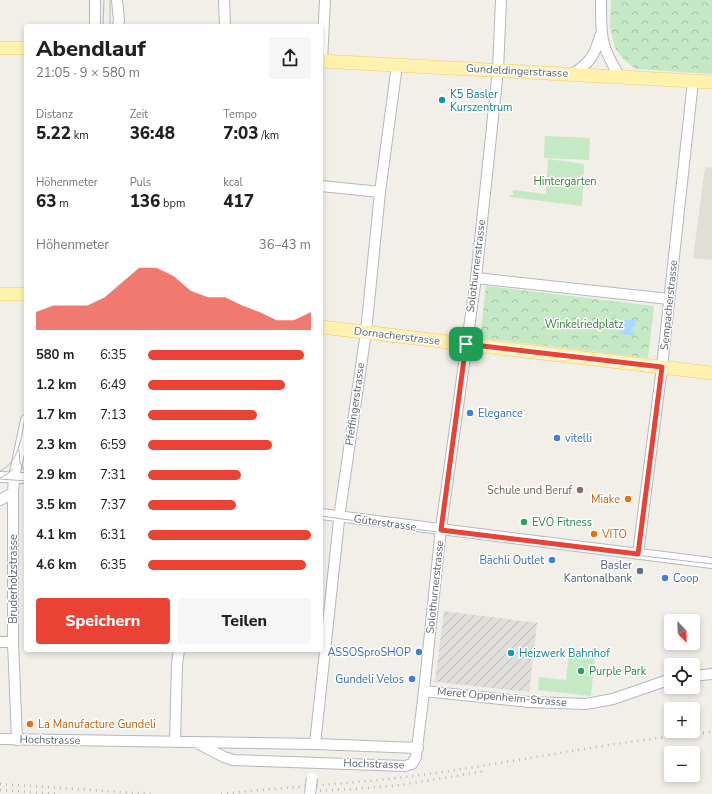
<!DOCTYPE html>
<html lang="de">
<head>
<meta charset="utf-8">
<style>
	body { margin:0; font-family:"Nunito Sans",sans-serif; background:#f6f6f6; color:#202124; height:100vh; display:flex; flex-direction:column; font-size:15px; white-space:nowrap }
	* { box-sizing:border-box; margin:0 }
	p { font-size:13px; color:#757577 }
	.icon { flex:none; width:22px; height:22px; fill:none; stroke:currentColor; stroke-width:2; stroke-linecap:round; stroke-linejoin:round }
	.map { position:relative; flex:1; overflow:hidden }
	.panel { position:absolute; left:24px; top:24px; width:299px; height:628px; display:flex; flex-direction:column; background:#fff; border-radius:4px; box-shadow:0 2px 6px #0003 }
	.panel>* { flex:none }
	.needle { width:26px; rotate:157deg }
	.controls { position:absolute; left:664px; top:614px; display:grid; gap:8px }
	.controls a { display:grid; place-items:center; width:36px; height:36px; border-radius:4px; background:#fff; box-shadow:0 2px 6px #0003; font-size:20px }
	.pin { position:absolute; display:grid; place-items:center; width:34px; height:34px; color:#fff; margin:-17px; border-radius:8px; box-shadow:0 2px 6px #0006 }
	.round { display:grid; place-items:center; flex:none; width:42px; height:42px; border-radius:4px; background:#f6f6f6 }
	.head { display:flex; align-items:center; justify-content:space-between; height:68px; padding:0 12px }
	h1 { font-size:22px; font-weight:800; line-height:30px }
	.stats { display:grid; grid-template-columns:repeat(3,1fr); gap:6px; height:68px; padding:4px 12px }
	.stats div { display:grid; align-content:center }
	.stats b { font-size:17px; font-weight:800 }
	.stats small { font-size:11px; font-weight:400 }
	.stats p { font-size:11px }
	.chart { height:112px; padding:8px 12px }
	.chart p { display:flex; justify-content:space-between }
	.chart svg { width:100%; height:72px; margin-top:4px; fill:#ea4335; opacity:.7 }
	.action { display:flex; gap:8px; margin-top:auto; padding:8px 12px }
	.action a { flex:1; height:46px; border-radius:4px; background:#ea4335; color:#fff; font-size:16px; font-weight:800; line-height:46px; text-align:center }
	.action a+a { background:#f6f6f6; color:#202124 }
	ul { padding:0 12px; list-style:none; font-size:13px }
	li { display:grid; grid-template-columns:64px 48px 1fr; align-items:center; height:30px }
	li i { height:10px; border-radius:5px; background:#ea4335 }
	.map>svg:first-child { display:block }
</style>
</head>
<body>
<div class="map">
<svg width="712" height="794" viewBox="0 0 712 794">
	<defs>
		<pattern id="industrial-furrows" width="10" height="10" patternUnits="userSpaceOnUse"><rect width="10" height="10" fill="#e0deda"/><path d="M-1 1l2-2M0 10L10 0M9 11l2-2" fill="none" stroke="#b9b8b5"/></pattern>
		<pattern id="forest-crowns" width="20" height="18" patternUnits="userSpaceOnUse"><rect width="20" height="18" fill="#c5e8c5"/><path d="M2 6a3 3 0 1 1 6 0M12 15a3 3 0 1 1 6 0" fill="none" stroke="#a3c0a4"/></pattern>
	</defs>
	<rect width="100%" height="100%" fill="#f1efe8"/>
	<!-- industrial -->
	<path fill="url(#industrial-furrows)" d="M444,611L537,623L529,692L435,682Z"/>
	<!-- education -->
	<path fill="#e1ded6" d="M705,167L712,168V260L693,258Z"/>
	<!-- forest -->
	<path fill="url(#forest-crowns)" d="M611,0H712V74L636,69L624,60L615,48L610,27Z
		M486,286L654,306L648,358L480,338Z"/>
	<!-- garden -->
	<path fill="#c5e8c5" d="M545,136L590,138L589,160L544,158Z
		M548,159L584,164L582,206L510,197V195H513V190L546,194Z
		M569,653L595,656L591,696L538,690L539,677L566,680Z"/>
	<!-- water -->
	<path fill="#aadaff" d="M622,320H636L635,327H632L631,330L634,333V336L620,334Z"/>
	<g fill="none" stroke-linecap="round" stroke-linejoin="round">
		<defs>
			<path id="minor" d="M95,0V26
				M117,0L119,20L118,26
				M224,0L225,26
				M601,0C601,36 600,45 620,77
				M322,61L325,0
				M572,74C589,64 595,55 600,36
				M321,186L380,192
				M476,278L669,299
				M0,477L26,478
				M0,500L13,493
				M321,514L712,563
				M638,554L662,367L693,81
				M0,642H13
				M693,676L712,674
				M424,691L529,702L586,704L613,699L671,679
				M0,739L315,744L418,748
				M17,740L13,642V493L14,477L26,420
				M175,742L177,664L179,650
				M197,743L224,757L233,760L405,766L412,764L416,757L424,691L441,528L476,278L498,70L501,0
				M315,744L340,511L366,332L380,192L397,65"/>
			<path id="major" d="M0,48H26
				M321,61L712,82
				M0,294H26
				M321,327L712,373"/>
		</defs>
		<!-- minor casing -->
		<use href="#minor" stroke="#b5b8bc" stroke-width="12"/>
		<!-- major casing -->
		<use href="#major" stroke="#f2c960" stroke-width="14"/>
		<!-- minor -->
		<use href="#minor" stroke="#fff" stroke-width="10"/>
		<!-- major -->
		<use href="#major" stroke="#fff2af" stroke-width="13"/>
		<!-- tram -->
		<path stroke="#b6b7b8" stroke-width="1" d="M110,0V26
			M103,26L104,0
			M19,450L20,463L26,473
			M0,471C21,462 22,431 26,411
			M0,478L7,474L13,469
			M0,479L26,481
			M321,516L422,530L712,564"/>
		<!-- rail -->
		<path stroke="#b6b7b8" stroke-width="2.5" stroke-dasharray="1 5" stroke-linecap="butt" d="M0,784L151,794
			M0,790L60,794
			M308,791L354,789L401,785L485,771
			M221,794C285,787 350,784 413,776C513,763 612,741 712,732"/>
		<defs>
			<path id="minor-bridge" d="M310,794L312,778"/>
		</defs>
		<!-- minor-bridge casing -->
		<use href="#minor-bridge" stroke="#b5b8bc" stroke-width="12" stroke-linecap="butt"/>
		<!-- minor-bridge -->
		<use href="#minor-bridge" stroke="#fff" stroke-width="10"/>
	</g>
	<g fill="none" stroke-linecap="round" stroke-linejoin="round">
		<defs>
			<path id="route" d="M466,344L662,367L638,554L441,530Z"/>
		</defs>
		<!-- route casing -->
		<use href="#route" stroke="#fff" stroke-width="8"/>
		<!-- route -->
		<use href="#route" stroke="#ea4335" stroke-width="5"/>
	</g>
	<!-- markers -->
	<g fill="#0f9aa8" stroke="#fff" stroke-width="1.5">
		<circle cx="442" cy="100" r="4"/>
		<circle cx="511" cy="653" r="4"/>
	</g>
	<g fill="#3f7fe0" stroke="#fff" stroke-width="1.5">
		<circle cx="470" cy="413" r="4"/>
		<circle cx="557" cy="438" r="4"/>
		<circle cx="552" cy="560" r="4"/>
		<circle cx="665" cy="578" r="4"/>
		<circle cx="419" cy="652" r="4"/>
		<circle cx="412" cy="679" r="4"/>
	</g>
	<circle fill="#8d6e63" stroke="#fff" stroke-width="1.5" cx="580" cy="490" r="4"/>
	<g fill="#e8710a" stroke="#fff" stroke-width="1.5">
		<circle cx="628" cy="499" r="4"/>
		<circle cx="594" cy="534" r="4"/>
		<circle cx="30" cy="724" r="4"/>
	</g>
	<g fill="#2e9e5b" stroke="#fff" stroke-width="1.5">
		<circle cx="524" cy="522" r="4"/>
		<circle cx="581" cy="671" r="4"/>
	</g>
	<circle fill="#5c6f8a" stroke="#fff" stroke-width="1.5" cx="640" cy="571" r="4"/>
	<g text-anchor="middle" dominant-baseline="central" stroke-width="3" stroke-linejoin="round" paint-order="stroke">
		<!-- street labels -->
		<g font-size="11" fill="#5f6368" stroke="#fff">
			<text transform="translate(517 71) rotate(3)">Gundeldingerstrasse</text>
			<text transform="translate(476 266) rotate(-83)">Solothurnerstrasse</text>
			<text transform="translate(669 305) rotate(-84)">Sempacherstrasse</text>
			<text transform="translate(397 336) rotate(7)">Dornacherstrasse</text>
			<text transform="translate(355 404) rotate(-82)">Pfeffingerstrasse</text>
			<text transform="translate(385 523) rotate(8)">Güterstrasse</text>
			<text transform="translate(13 579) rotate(-90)">Bruderholzstrasse</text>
			<text transform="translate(435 587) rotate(-84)">Solothurnerstrasse</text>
			<text transform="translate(502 697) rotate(5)">Meret Oppenheim-Strasse</text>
			<text transform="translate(50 740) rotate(1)">Hochstrasse</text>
			<text transform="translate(374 764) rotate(2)">Hochstrasse</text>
		</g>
		<!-- culture labels -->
		<g font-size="11" fill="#0d838f" stroke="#fff" text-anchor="start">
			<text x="450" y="94">K5 Basler<tspan x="450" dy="13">Kurszentrum</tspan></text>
			<text x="519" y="653">Heizwerk Bahnhof</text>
		</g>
		<!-- park labels -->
		<g font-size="11" fill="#348238" stroke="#fff">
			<text x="565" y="181">Hintergarten</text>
			<text x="584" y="324">Winkelriedplatz</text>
		</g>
		<!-- shop labels -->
		<g font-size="11" fill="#366cbe" stroke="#fff" text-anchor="start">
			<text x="478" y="413">Elegance</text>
			<text x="565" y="438">vitelli</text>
			<text x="544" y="560" text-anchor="end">Bächli Outlet</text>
			<text x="673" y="578">Coop</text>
			<text x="411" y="652" text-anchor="end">ASSOSproSHOP</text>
			<text x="404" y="679" text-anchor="end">Gundeli Velos</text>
		</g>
		<!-- education labels -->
		<g font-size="11" fill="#785e54" stroke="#fff" text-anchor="end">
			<text x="572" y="490">Schule und Beruf</text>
		</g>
		<!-- food labels -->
		<g font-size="11" fill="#c56008" stroke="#fff" text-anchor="start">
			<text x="620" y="499" text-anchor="end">Miake</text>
			<text x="602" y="534">VITO</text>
			<text x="38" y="724">La Manufacture Gundeli</text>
		</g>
		<!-- leisure labels -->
		<g font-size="11" fill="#27864d" stroke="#fff" text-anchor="start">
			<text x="532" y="522">EVO Fitness</text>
			<text x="589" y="671">Purple Park</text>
		</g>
		<!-- service labels -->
		<g font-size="11" fill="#4e5e75" stroke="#fff" text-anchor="end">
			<text x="632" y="565">Basler<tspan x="632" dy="13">Kantonalbank</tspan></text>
		</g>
	</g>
</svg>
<div class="controls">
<a><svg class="needle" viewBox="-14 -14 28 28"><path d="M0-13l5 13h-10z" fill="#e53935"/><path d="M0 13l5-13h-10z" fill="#757577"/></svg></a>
<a><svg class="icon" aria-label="locate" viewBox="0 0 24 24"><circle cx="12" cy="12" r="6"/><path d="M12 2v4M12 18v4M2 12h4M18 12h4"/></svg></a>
<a>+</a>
<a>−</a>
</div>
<div class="pin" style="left:466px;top:344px;background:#1e9e55"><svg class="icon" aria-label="arrive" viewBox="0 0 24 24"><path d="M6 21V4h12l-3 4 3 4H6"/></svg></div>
<section class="panel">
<div class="head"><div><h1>Abendlauf</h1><p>21:05 · 9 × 580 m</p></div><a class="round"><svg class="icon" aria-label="share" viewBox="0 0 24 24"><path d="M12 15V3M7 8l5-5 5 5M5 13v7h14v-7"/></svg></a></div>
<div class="stats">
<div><p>Distanz</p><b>5.22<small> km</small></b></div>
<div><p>Zeit</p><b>36:48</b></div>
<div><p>Tempo</p><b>7:03<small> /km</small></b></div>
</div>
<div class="stats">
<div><p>Höhenmeter</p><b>63<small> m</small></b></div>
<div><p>Puls</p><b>136<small> bpm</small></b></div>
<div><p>kcal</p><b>417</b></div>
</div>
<div class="chart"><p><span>Höhenmeter</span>36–43 m</p>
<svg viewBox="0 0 160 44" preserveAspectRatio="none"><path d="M0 44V33L10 29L20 29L30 29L40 24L50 15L60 6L70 6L80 11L90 20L100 24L110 24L120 29L130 33L140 38L150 38L160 33V44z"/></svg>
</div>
<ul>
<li><b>580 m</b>6:35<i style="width:96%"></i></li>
<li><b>1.2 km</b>6:49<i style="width:84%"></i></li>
<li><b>1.7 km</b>7:13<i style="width:67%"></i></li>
<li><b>2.3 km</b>6:59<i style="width:76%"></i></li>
<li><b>2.9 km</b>7:31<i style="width:57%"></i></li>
<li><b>3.5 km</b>7:37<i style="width:54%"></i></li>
<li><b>4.1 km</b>6:31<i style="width:100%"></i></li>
<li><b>4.6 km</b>6:35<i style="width:97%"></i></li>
</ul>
<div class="action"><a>Speichern</a><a>Teilen</a></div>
</section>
</div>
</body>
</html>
